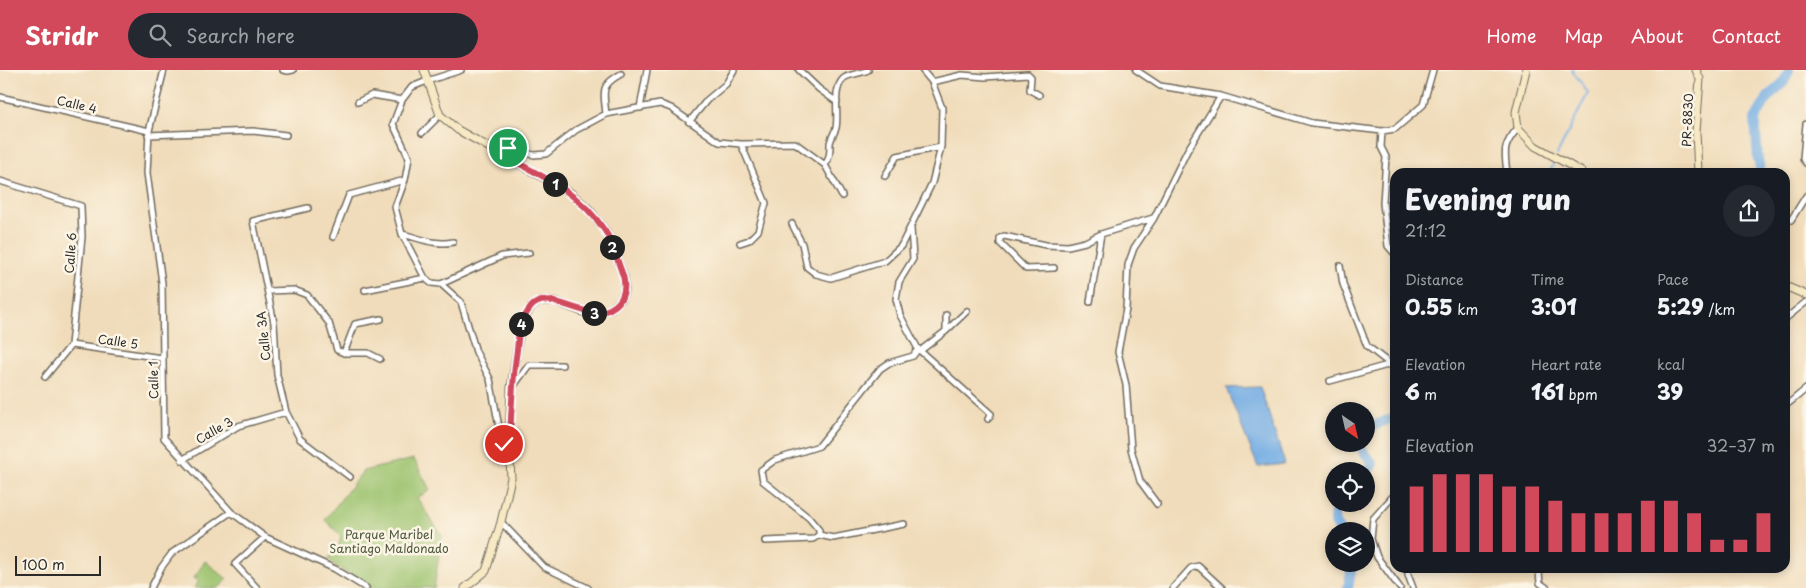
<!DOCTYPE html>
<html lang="en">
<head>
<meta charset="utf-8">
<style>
	body { margin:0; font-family:"Playpen Sans",sans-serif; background:#242831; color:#f1f3f6; height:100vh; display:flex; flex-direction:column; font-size:19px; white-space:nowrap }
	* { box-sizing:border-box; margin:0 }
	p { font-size:16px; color:#9ea1a6 }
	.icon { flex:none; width:28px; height:28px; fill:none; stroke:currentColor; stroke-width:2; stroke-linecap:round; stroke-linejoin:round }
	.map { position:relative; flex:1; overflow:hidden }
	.sheet { position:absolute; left:1390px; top:98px; width:400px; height:405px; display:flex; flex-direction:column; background:#171b24; border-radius:15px; box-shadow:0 2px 8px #0003 }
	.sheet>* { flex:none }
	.needle { width:32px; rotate:146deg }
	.buttons { position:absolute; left:1325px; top:332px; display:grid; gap:10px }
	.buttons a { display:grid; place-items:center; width:50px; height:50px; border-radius:50%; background:#171b24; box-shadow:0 2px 8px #0003; font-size:25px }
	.scale { position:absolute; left:15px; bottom:12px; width:86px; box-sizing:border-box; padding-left:5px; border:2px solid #2b2b2b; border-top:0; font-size:14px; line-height:18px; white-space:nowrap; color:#2b2b2b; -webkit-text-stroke:4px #fcf5e5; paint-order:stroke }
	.pin { position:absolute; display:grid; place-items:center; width:42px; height:42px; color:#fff; margin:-21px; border:2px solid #fff; border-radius:50%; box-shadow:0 1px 5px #0007 }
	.km { position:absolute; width:25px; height:25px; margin:-12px; border-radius:50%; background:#222; color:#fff; font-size:14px; line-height:25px; text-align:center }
	.round { display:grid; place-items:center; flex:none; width:52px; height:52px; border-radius:26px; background:#242831 }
	.overview { display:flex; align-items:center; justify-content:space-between; height:85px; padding:0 15px }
	h1 { font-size:28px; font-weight:800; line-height:38px }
	.stats { display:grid; grid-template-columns:repeat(3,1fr); gap:8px; height:85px; padding:5px 15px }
	.stats div { display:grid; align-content:center }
	.stats b { font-size:21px; font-weight:800 }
	.stats small { font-size:14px; font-weight:400 }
	.stats p { font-size:14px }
	.chart { height:140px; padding:10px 15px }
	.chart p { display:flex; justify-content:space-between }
	.chart svg { width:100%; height:90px; margin-top:5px; stroke:#d1495b; stroke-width:6 }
	header { display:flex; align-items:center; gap:30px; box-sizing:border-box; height:70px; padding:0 25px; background:#d1495b; color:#fff }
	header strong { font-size:24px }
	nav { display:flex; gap:28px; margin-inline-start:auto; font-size:18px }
	.search { width:350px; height:45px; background:#242831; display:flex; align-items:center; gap:12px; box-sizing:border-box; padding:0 18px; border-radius:28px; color:#9ea1a6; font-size:19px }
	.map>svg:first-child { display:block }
</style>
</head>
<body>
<header>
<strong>Stridr</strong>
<div class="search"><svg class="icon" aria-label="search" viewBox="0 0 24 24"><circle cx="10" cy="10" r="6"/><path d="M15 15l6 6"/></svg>Search here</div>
<nav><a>Home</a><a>Map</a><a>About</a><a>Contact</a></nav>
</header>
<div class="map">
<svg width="1806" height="518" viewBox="0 0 1806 518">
	<rect width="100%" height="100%" fill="#fcf5e5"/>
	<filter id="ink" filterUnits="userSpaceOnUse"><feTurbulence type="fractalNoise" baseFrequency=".02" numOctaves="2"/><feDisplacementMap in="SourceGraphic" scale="10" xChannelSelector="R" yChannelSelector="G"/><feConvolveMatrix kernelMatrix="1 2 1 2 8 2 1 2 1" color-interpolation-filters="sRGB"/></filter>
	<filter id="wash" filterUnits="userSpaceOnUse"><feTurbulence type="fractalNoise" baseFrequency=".0096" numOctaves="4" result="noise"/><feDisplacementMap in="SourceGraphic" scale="20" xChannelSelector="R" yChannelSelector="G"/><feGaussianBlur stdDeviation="1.12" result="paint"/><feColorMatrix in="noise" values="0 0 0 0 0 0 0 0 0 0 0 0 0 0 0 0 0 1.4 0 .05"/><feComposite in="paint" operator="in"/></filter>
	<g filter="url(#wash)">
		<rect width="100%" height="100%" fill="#f0dcba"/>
		<!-- green -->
		<path fill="#9bc26d" stroke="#63764c" d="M414,389L430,420L417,428L442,466L434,518H372L334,495L328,488L338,480L341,466L325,450L363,401Z
			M205,491L227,509L219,518H194L199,511L194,508Z"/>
		<!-- water -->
		<path fill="#74ade4" stroke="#506c88" d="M1260,317L1285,394L1258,397L1226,318Z"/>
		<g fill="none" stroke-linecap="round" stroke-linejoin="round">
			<!-- stream -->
			<path stroke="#74ade4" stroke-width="2" d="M1557,85L1588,23L1572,0
				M1550,102L1555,90"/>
			<!-- river -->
			<path stroke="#74ade4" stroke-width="10" d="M1761,102L1758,90L1755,49L1768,27L1784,12L1789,0
				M1366,359L1395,347
				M1358,374L1373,394L1366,404
				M1336,434L1334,451L1340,461
				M1348,518L1351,502L1350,494"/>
		</g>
	</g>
	<g filter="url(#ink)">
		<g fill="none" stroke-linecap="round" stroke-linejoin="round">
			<defs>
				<path id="street" d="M164,0L149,61L147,103L162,213L164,368L231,442L265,467L335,499L366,518
					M283,0L288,1L293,0
					M799,0L819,19L837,32
					M1136,0L1160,16L1221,26L1312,53L1382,61L1395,59L1423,35L1433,0
					M932,12L962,5L985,7L1028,4L1031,7L1030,20L1039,25
					M0,27L149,61
					M402,30L393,54L409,88L405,110L395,137L402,164L425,208
					M358,32L372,25L402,30L412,17L427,11L461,0
					M640,38L647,0
					M606,44C604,22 599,16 621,4
					M689,52L707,30L726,14L734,0
					M1806,54L1803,89L1806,93
					M1382,61L1381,77L1386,87L1383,133L1388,176L1395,184
					M422,63L440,45
					M148,65L253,61L286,65
					M494,80L508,78L534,85L546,84L576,60L606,44L660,34L671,38L719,72L741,74L795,73L825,95L842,126
					M825,95C830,88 830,82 830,73C831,68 834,64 836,58C839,44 832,21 843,9C847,4 860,4 868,0
					M1507,102C1504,81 1503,75 1518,58
					M885,106L897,86L941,77
					M0,111L81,136L82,167L71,275L45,307
					M308,138L253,151L274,253L277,305L286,342L300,369L350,407
					M1791,150L1806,126
					M792,154L802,174L807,197L816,204L831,208L885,191L901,176L932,113L941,77L942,38L932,12L922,0
					M911,158L913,189L899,212L896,229L900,245L918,279L991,344L988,349
					M402,164C419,168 436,176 453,172
					M333,167L349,125L405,110
					M740,173L749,170L758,161L766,133L741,74
					M1340,196L1343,214L1367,276L1390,294
					M1054,198L1026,199L1000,173V168L1004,166L1046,175L1068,176L1085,172L1101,164L1153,148
					M441,214L461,232L476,282L490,309L501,368L504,374L509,375
					M365,220L425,208L431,213L441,214L502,186L529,183
					M268,221L294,220L307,225L329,253L337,280L344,283H368L380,289
					M1090,232L1101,164
					M1785,249L1806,232
					M946,261L967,241
					M71,275L162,288
					M920,281L946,261V245
					M344,283L355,254L381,249
					M1330,311L1395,293
					M512,318L529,295H562
					M1789,333L1806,319
					M182,390L238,356L286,342
					M1395,424L1373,449L1371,469L1377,487L1400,518
					M1157,434L1140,411L1131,379L1126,315L1118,282L1126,239L1128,195L1134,178L1154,148L1187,81L1221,26
					M501,452L544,497L588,518
					M819,465L833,468L904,454
					M765,471L813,469L819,465V460L809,448L763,411L761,400L775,390L819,376L880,299L889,293L913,286L918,279
					M1408,498V505L1413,518
					M1543,498L1539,502L1540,513L1547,518
					M151,518L161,498L172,483L231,442
					M257,518L235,494L265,467
					M1173,518L1191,498L1198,496L1222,518"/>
				<path id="secondary" d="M424,0L440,45L458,60L571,123L589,139L607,163L624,207L625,219L621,230L611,239L596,243L583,242L554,231H540L532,236L521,254L511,318L509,375L511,408L501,452L486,501L465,518
					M1526,0L1516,42L1518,58L1535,76L1582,102
					M1696,0L1700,9L1696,62L1698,102
					M1785,216L1806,225"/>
			</defs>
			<!-- street casing -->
			<use href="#street" stroke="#70695d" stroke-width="8"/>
			<!-- secondary casing -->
			<use href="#secondary" stroke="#70695d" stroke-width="9"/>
			<!-- street -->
			<use href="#street" stroke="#fff" stroke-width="5"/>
			<!-- secondary -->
			<use href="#secondary" stroke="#f6e9c3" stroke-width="7"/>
		</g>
	</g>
	<g fill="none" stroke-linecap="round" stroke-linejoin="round" filter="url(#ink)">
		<defs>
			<path id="route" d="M504,374L510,375C511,341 512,313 517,280C518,272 518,261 521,254C523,249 528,241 531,237C549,216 583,253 610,239C626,231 627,214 621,200C616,187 613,172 605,161C578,119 535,103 493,80L508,78"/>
		</defs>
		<!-- route casing -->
		<use href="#route" stroke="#fff" stroke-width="10"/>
		<!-- route -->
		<use href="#route" stroke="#d1495b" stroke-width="6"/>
	</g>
	<g text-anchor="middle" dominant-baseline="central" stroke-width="5" stroke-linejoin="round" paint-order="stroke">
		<!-- street labels -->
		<g font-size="12" fill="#2b2b2b" stroke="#fcf5e5">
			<text transform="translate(77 34) rotate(13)">Calle 4</text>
			<text transform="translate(1687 50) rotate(-88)">PR-8830</text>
			<text transform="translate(70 183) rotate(-86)">Calle 6</text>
			<text transform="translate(263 266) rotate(-96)">Calle 3A</text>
			<text transform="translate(118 271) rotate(8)">Calle 5</text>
			<text transform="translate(153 310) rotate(-91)">Calle 1</text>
			<text transform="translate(214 360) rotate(-30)">Calle 3</text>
		</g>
		<!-- park labels -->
		<g font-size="12" fill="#4d583f" stroke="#fcf5e5">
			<text x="389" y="464">Parque Maribel<tspan x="389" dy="14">Santiago Maldonado</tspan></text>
		</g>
	</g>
</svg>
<div class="buttons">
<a><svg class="needle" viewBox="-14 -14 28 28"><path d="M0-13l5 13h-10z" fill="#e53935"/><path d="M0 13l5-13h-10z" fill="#9ea1a6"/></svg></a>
<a><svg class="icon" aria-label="locate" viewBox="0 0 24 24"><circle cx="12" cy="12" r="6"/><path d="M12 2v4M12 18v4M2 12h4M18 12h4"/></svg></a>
<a><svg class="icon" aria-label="layers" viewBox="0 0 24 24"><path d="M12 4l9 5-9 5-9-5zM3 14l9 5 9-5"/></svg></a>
</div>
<div class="scale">100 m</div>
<div class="pin" style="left:508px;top:78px;background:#1e9e55"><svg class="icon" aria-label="arrive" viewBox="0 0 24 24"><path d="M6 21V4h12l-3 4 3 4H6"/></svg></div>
<div class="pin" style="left:504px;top:374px;background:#d93025"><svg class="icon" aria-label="check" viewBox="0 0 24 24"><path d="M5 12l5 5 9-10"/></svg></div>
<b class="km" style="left:555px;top:114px">1</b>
<b class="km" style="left:612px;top:177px">2</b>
<b class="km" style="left:594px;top:243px">3</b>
<b class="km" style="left:521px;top:254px">4</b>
<section class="sheet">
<div class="overview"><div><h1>Evening run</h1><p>21:12</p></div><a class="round"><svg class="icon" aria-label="share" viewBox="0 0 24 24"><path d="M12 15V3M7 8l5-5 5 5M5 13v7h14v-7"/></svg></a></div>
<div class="stats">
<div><p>Distance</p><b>0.55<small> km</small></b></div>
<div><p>Time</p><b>3:01</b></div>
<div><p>Pace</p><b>5:29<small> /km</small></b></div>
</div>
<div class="stats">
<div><p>Elevation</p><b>6<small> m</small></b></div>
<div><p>Heart rate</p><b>161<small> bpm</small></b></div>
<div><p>kcal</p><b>39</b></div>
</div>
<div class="chart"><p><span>Elevation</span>32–37 m</p>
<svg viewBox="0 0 160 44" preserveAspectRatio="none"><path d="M5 44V12M15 44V6M25 44V6M35 44V6M45 44V12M55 44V12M65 44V19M75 44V25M85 44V25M95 44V25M105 44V19M115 44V19M125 44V25M135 44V38M145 44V38M155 44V25"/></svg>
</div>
</section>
</div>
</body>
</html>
